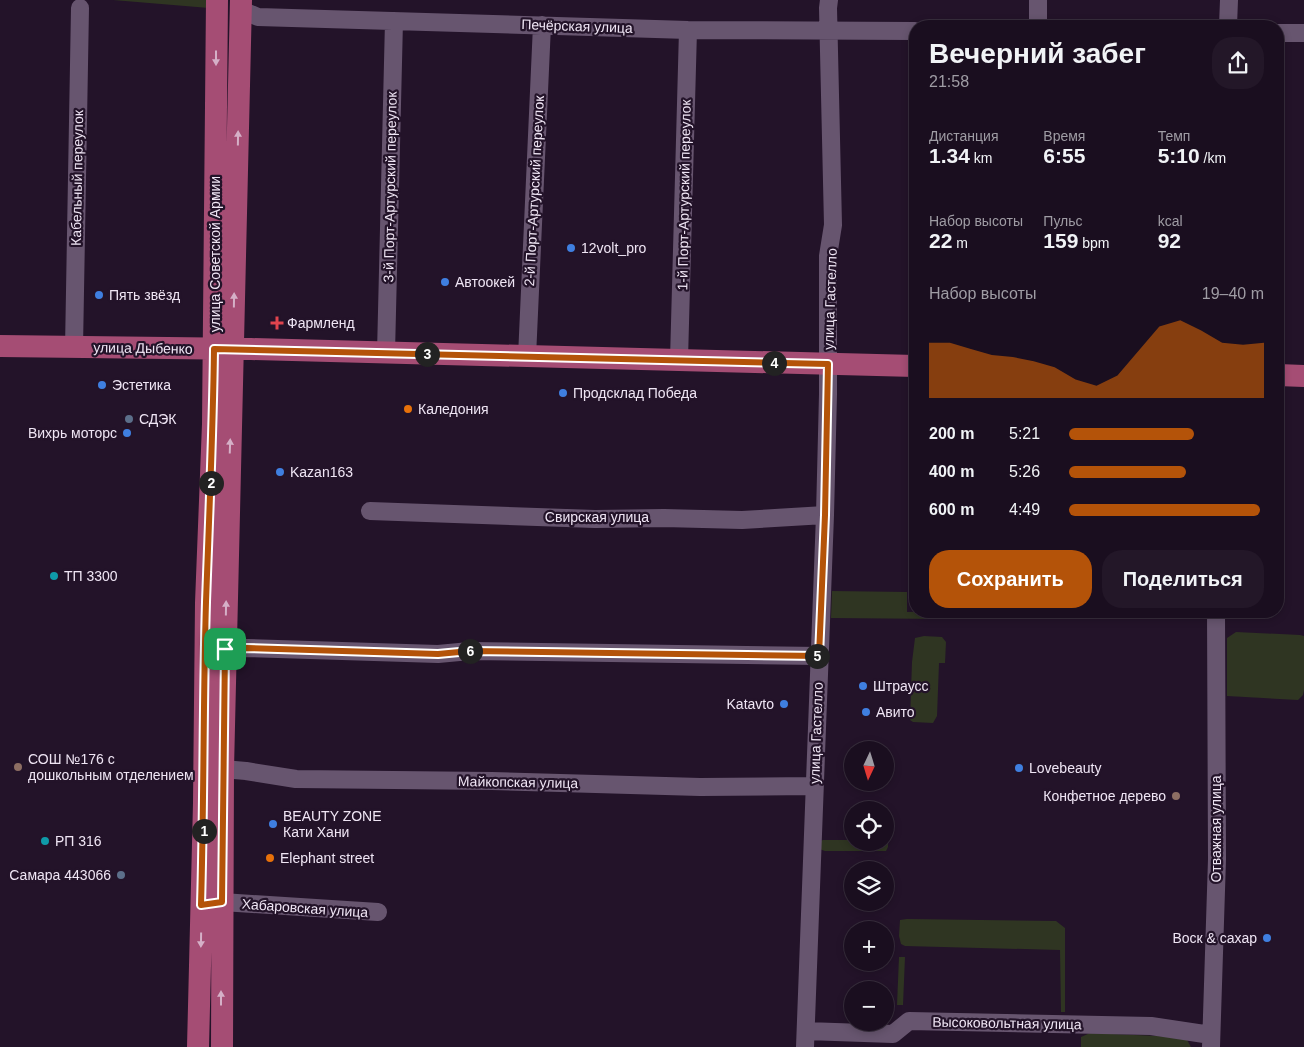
<!DOCTYPE html>
<html lang="ru">
<head>
<meta charset="utf-8">
<style>
	body { margin:0; font-family:Helvetica,sans-serif; background:#231728; color:#f1f3f6; height:100vh; display:flex; flex-direction:column; font-size:19px; white-space:nowrap }
	* { box-sizing:border-box; margin:0 }
	p { font-size:16px; color:#9f9ca4 }
	.icon { flex:none; width:28px; height:28px; fill:none; stroke:currentColor; stroke-width:2; stroke-linecap:round; stroke-linejoin:round }
	.map { position:relative; flex:1; overflow:hidden }
	.drawer { position:absolute; left:909px; top:20px; width:375px; height:598px; display:flex; flex-direction:column; background:#1a0e1f; border-radius:20px; box-shadow:0 2px 8px #0003,0 0 0 1px #382e3d }
	.drawer>* { flex:none }
	.needle { width:32px; rotate:184deg }
	.buttons { position:absolute; left:844px; top:741px; display:grid; gap:10px }
	.buttons a { display:grid; place-items:center; width:50px; height:50px; border-radius:50%; background:#1a0e1f; box-shadow:0 2px 8px #0003,0 0 0 1px #382e3d; font-size:25px }
	.pin { position:absolute; display:grid; place-items:center; width:42px; height:42px; color:#fff; margin:-21px; border-radius:10px; box-shadow:0 2px 8px #0006 }
	.km { position:absolute; width:25px; height:25px; margin:-12px; border-radius:50%; background:#222; color:#fff; font-size:14px; line-height:25px; text-align:center }
	.round { display:grid; place-items:center; flex:none; width:52px; height:52px; border-radius:20px; background:#231728 }
	.summary { display:flex; align-items:center; justify-content:space-between; height:85px; padding:0 20px }
	h1 { font-size:28px; font-weight:700; line-height:38px }
	.stats { display:grid; grid-template-columns:repeat(3,1fr); gap:8px; height:85px; padding:5px 20px }
	.stats div { display:grid; align-content:center }
	.stats b { font-size:21px; font-weight:700 }
	.stats small { font-size:14px; font-weight:400 }
	.stats p { font-size:14px }
	.chart { height:140px; padding:10px 20px }
	.chart p { display:flex; justify-content:space-between }
	.chart svg { width:100%; height:90px; margin-top:5px; fill:#b45309; opacity:.7 }
	.primary-button { display:flex; gap:10px; margin-top:auto; padding:10px 20px }
	.primary-button a { flex:1; height:58px; border-radius:20px; background:#b45309; color:#fff; font-size:20px; font-weight:700; line-height:58px; text-align:center }
	.primary-button a+a { background:#231728; color:#f1f3f6 }
	ul { padding:0 20px; list-style:none; font-size:16px }
	li { display:grid; grid-template-columns:80px 60px 1fr; align-items:center; height:38px }
	li i { height:12px; border-radius:6px; background:#b45309 }
	.map>svg:first-child { display:block }
</style>
</head>
<body>
<div class="map">
<svg width="1304" height="1047" viewBox="0 0 1304 1047">
	<rect width="100%" height="100%" fill="#231329"/>
	<!-- green -->
	<path fill="#2f3522" d="M113,0H209V8Z
		M832,591L907,592V612L944,611V619L831,618Z
		M984,611H1024L1023,617L1015,619H984Z
		M1236,632L1300,635L1304,636V690L1303,695L1298,700L1227,696V638Z
		M924,636L942,637L946,642L945,663H939L937,716L933,723L913,722L910,720L912,662L915,638Z
		M823,840H852V842L885,841L888,843V847L886,851H825L819,849L820,841Z
		M907,919L1056,921L1065,928V1012H1061L1060,950L905,946L901,944L899,936L900,920Z
		M899,957H905L903,1005H897Z
		M1090,1033L1179,1037L1186,1038L1191,1047H1081V1037Z"/>
	<g fill="none" stroke-linecap="round" stroke-linejoin="round">
		<!-- minor -->
		<path stroke="#67556f" stroke-width="18" d="M1038,0V26
			M241,10L258,17L688,30L915,31
			M1228,26L1229,0
			M1278,33H1304
			M74,348L80,8
			M386,353L394,21
			M527,357L542,25
			M679,360L688,30
			M370,511L595,519L664,518L742,520L825,515
			M225,649L247,648L438,654L470,651L819,656
			M223,769L246,771L296,779L492,781L700,787L814,786
			M222,902L378,912
			M806,1031L893,1034L909,1021L1151,1026L1211,1035
			M805,1047L825,515L828,394V256L833,225L828,8L829,0
			M1211,1047L1217,859L1216,611"/>
		<!-- major -->
		<path stroke="#a54d74" stroke-width="22" d="M0,346L251,349L915,366
			M1278,375L1304,376
			M198,1047L204,803L206,603L213,424L217,0
			M222,1047L223,769L241,0"/>
	</g>
	<!-- one-way arrows -->
	<defs><path id="oneway-solid" d="M-6-.8H1V-3.2L6.5 0L1 3.2V.8H-6Z" transform="scale(1.25)"/></defs>
	<g fill="#d5b0c7">
		<use href="#oneway-solid" transform="translate(216 58) rotate(90)"/>
		<use href="#oneway-solid" transform="translate(238 138) rotate(-89)"/>
		<use href="#oneway-solid" transform="translate(234 300) rotate(-89)"/>
		<use href="#oneway-solid" transform="translate(230 446) rotate(-88)"/>
		<use href="#oneway-solid" transform="translate(226 608) rotate(-89)"/>
		<use href="#oneway-solid" transform="translate(201 940) rotate(91)"/>
		<use href="#oneway-solid" transform="translate(221 998) rotate(-90)"/>
	</g>
	<g fill="none" stroke-linecap="round" stroke-linejoin="round">
		<defs>
			<path id="route" d="M214,349L828,364L825,515L819,656L470,651L438,654L247,648L225,649L222,902L201,905C204,804 203,703 206,602C209,518 213,434 214,349Z"/>
		</defs>
		<!-- route casing -->
		<use href="#route" stroke="#fff" stroke-width="10"/>
		<!-- route -->
		<use href="#route" stroke="#b45309" stroke-width="6"/>
	</g>
	<!-- markers -->
	<g fill="#3f7fe0" stroke="#231329" stroke-width="2">
		<circle cx="571" cy="248" r="5"/>
		<circle cx="445" cy="282" r="5"/>
		<circle cx="99" cy="295" r="5"/>
		<circle cx="102" cy="385" r="5"/>
		<circle cx="563" cy="393" r="5"/>
		<circle cx="127" cy="433" r="5"/>
		<circle cx="280" cy="472" r="5"/>
		<circle cx="863" cy="686" r="5"/>
		<circle cx="784" cy="704" r="5"/>
		<circle cx="866" cy="712" r="5"/>
		<circle cx="1019" cy="768" r="5"/>
		<circle cx="273" cy="824" r="5"/>
		<circle cx="1267" cy="938" r="5"/>
	</g>
	<path fill="#e0444e" stroke="#231329" stroke-width="2" d="M274.5 315.5h5v5h5v5h-5v5h-5v-5h-5v-5h5z"/>
	<g fill="#e8710a" stroke="#231329" stroke-width="2">
		<circle cx="408" cy="409" r="5"/>
		<circle cx="270" cy="858" r="5"/>
	</g>
	<g fill="#5c6f8a" stroke="#231329" stroke-width="2">
		<circle cx="129" cy="419" r="5"/>
		<circle cx="121" cy="875" r="5"/>
	</g>
	<g fill="#0f9aa8" stroke="#231329" stroke-width="2">
		<circle cx="54" cy="576" r="5"/>
		<circle cx="45" cy="841" r="5"/>
	</g>
	<g fill="#8d6e63" stroke="#231329" stroke-width="2">
		<circle cx="18" cy="767" r="5"/>
		<circle cx="1176" cy="796" r="5"/>
	</g>
	<g text-anchor="middle" dominant-baseline="central" stroke-width="4.5" stroke-linejoin="round" paint-order="stroke">
		<!-- street labels -->
		<g font-size="14" fill="#efe5f4" stroke="#231329">
			<text transform="translate(577 26) rotate(2)">Печёрская улица</text>
			<text transform="translate(77 178) rotate(-89)">Кабельный переулок</text>
			<text transform="translate(390 187) rotate(-89)">3-й Порт-Артурский переулок</text>
			<text transform="translate(534 191) rotate(-87)">2-й Порт-Артурский переулок</text>
			<text transform="translate(684 195) rotate(-89)">1-й Порт-Артурский переулок</text>
			<text transform="translate(215 254) rotate(-90)">улица Советской Армии</text>
			<text transform="translate(830 299) rotate(-88)">улица Гастелло</text>
			<text transform="translate(143 348) rotate(1)">улица Дыбенко</text>
			<text x="597" y="517">Свирская улица</text>
			<text transform="translate(816 733) rotate(-88)">улица Гастелло</text>
			<text transform="translate(518 782) rotate(1)">Майкопская улица</text>
			<text transform="translate(1216 829) rotate(-90)">Отважная улица</text>
			<text transform="translate(305 908) rotate(4)">Хабаровская улица</text>
			<text transform="translate(1007 1023) rotate(1)">Высоковольтная улица</text>
		</g>
		<!-- poi labels -->
		<g font-size="14" fill="#efe5f4" stroke="#231329" text-anchor="start">
			<text x="581" y="248">12volt_pro</text>
			<text x="455" y="282">Автоокей</text>
			<text x="109" y="295">Пять звёзд</text>
			<text x="287" y="323">Фармленд</text>
			<text x="112" y="385">Эстетика</text>
			<text x="573" y="393">Продсклад Победа</text>
			<text x="418" y="409">Каледония</text>
			<text x="139" y="419">СДЭК</text>
			<text x="117" y="433" text-anchor="end">Вихрь моторс</text>
			<text x="290" y="472">Kazan163</text>
			<text x="64" y="576">ТП 3300</text>
			<text x="873" y="686">Штраусс</text>
			<text x="774" y="704" text-anchor="end">Katavto</text>
			<text x="876" y="712">Авито</text>
			<text x="28" y="759">СОШ №176 с<tspan x="28" dy="16">дошкольным отделением</tspan></text>
			<text x="1029" y="768">Lovebeauty</text>
			<text x="1166" y="796" text-anchor="end">Конфетное дерево</text>
			<text x="283" y="816">BEAUTY ZONE<tspan x="283" dy="16">Кати Хани</tspan></text>
			<text x="55" y="841">РП 316</text>
			<text x="280" y="858">Elephant street</text>
			<text x="111" y="875" text-anchor="end">Самара 443066</text>
			<text x="1257" y="938" text-anchor="end">Воск &amp; сахар</text>
		</g>
	</g>
</svg>
<div class="buttons">
<a><svg class="needle" viewBox="-14 -14 28 28"><path d="M0-13l5 13h-10z" fill="#e53935"/><path d="M0 13l5-13h-10z" fill="#9f9ca4"/></svg></a>
<a><svg class="icon" aria-label="locate" viewBox="0 0 24 24"><circle cx="12" cy="12" r="6"/><path d="M12 2v4M12 18v4M2 12h4M18 12h4"/></svg></a>
<a><svg class="icon" aria-label="layers" viewBox="0 0 24 24"><path d="M12 4l9 5-9 5-9-5zM3 14l9 5 9-5"/></svg></a>
<a>+</a>
<a>−</a>
</div>
<div class="pin" style="left:225px;top:649px;background:#1e9e55"><svg class="icon" aria-label="arrive" viewBox="0 0 24 24"><path d="M6 21V4h12l-3 4 3 4H6"/></svg></div>
<b class="km" style="left:204px;top:831px">1</b>
<b class="km" style="left:211px;top:483px">2</b>
<b class="km" style="left:427px;top:354px">3</b>
<b class="km" style="left:774px;top:363px">4</b>
<b class="km" style="left:817px;top:656px">5</b>
<b class="km" style="left:470px;top:651px">6</b>
<section class="drawer">
<div class="summary"><div><h1>Вечерний забег</h1><p>21:58</p></div><a class="round"><svg class="icon" aria-label="share" viewBox="0 0 24 24"><path d="M12 15V3M7 8l5-5 5 5M5 13v7h14v-7"/></svg></a></div>
<div class="stats">
<div><p>Дистанция</p><b>1.34<small> km</small></b></div>
<div><p>Время</p><b>6:55</b></div>
<div><p>Темп</p><b>5:10<small> /km</small></b></div>
</div>
<div class="stats">
<div><p>Набор высоты</p><b>22<small> m</small></b></div>
<div><p>Пульс</p><b>159<small> bpm</small></b></div>
<div><p>kcal</p><b>92</b></div>
</div>
<div class="chart"><p><span>Набор высоты</span>19–40 m</p>
<svg viewBox="0 0 160 44" preserveAspectRatio="none"><path d="M0 44V17L10 17L20 20L30 23L40 24L50 26L60 29L70 35L80 38L90 33L100 21L110 9L120 6L130 11L140 17L150 18L160 17V44z"/></svg>
</div>
<ul>
<li><b>200 m</b>5:21<i style="width:64%"></i></li>
<li><b>400 m</b>5:26<i style="width:60%"></i></li>
<li><b>600 m</b>4:49<i style="width:98%"></i></li>
</ul>
<div class="primary-button"><a>Сохранить</a><a>Поделиться</a></div>
</section>
</div>
</body>
</html>
